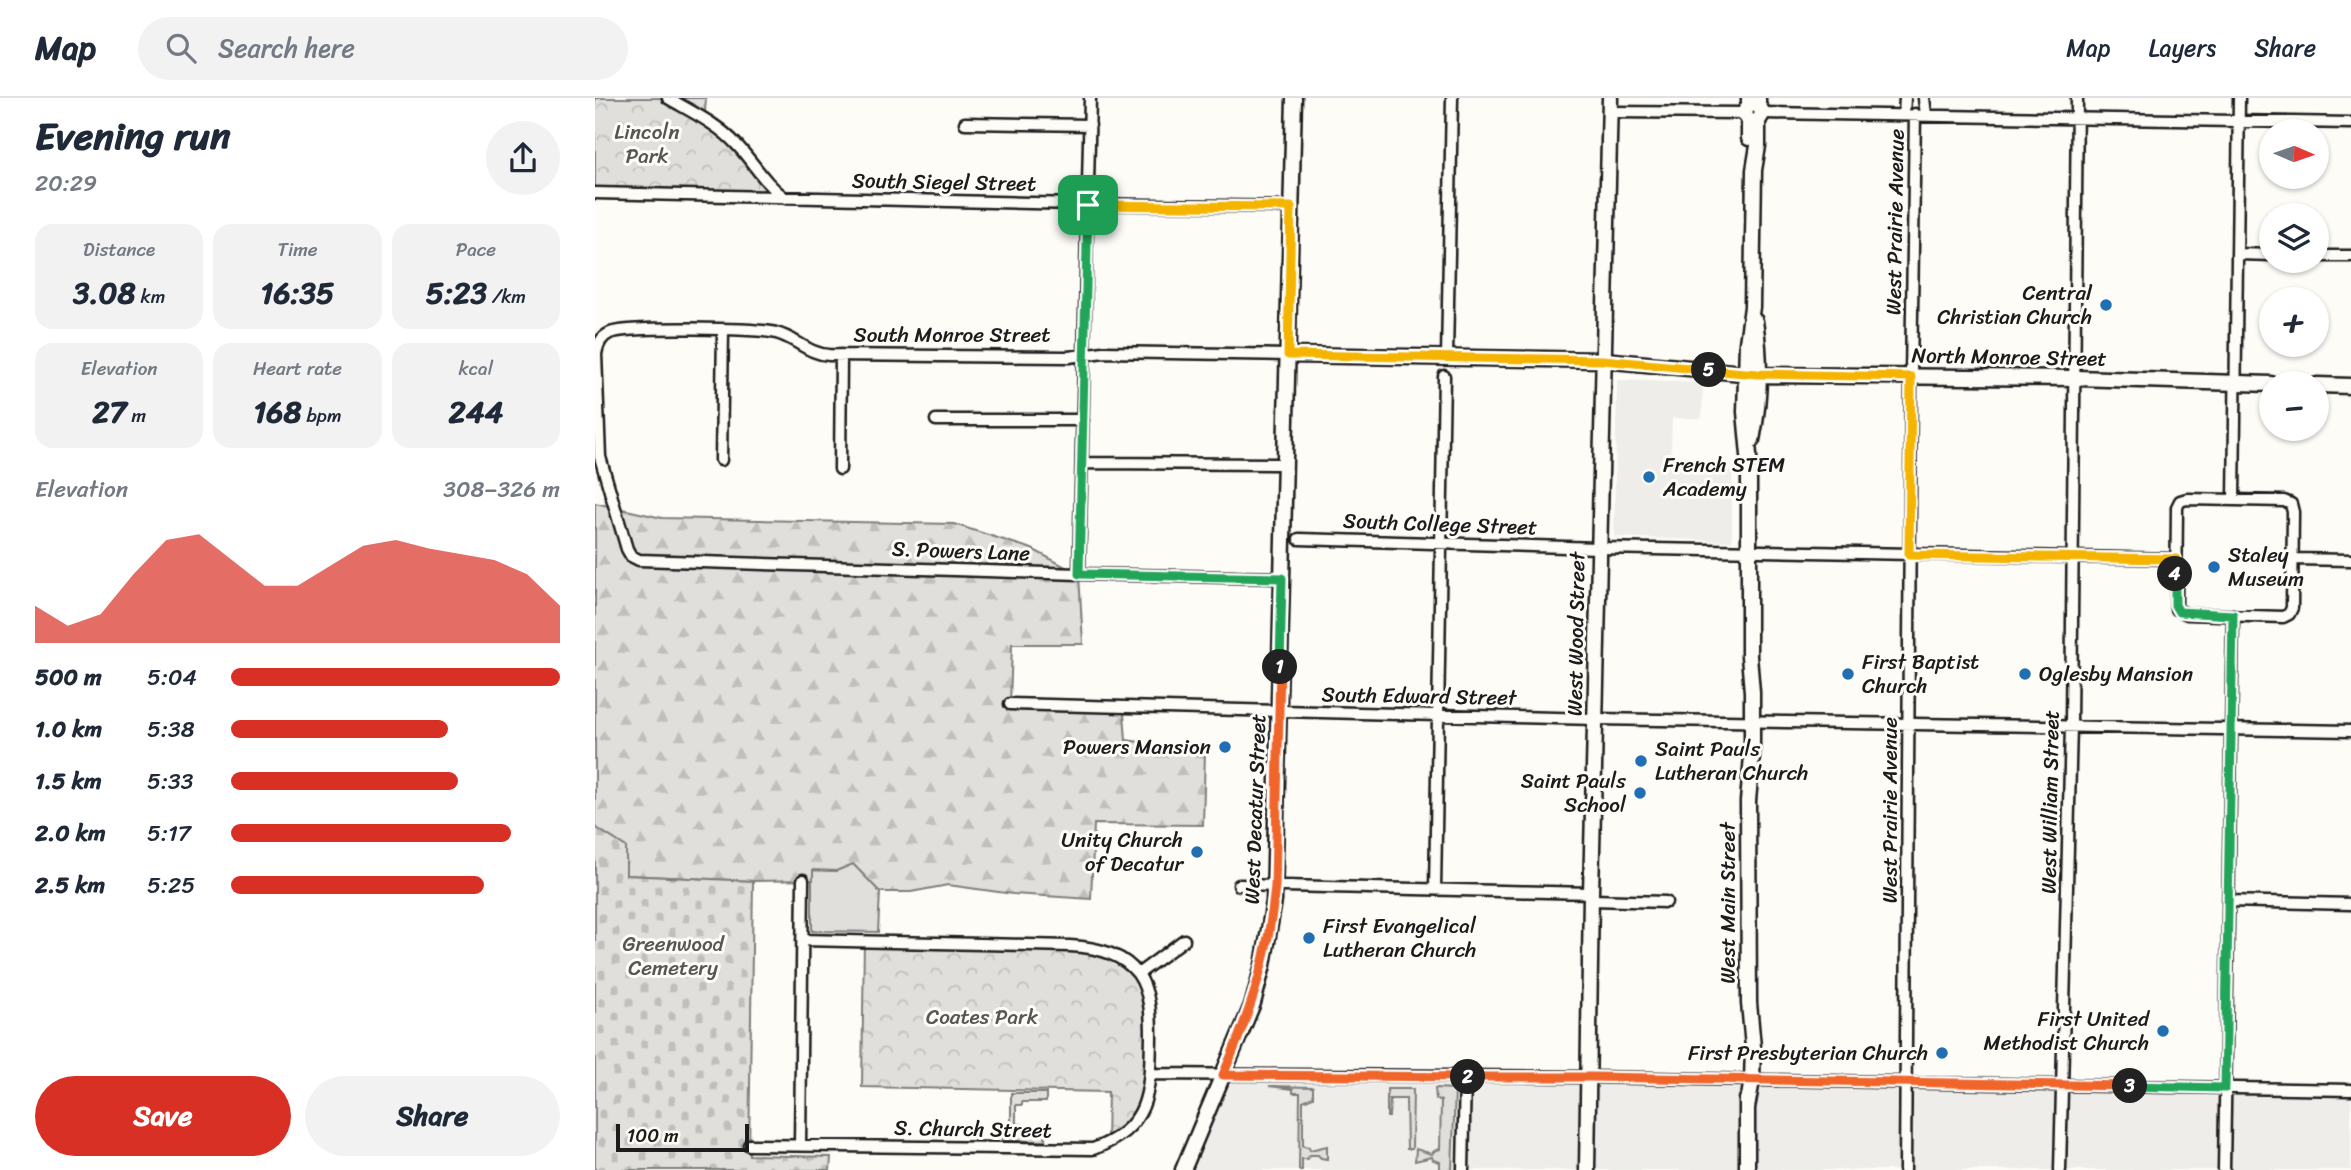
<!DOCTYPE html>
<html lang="en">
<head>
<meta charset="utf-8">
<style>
	body { margin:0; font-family:Sriracha,sans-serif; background:#f2f2f3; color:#1f2937; height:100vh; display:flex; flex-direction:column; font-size:26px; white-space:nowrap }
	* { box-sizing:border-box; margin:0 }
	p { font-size:23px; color:#747a83 }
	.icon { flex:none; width:38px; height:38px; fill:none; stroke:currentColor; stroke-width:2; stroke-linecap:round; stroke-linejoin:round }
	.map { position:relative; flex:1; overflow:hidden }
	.panel { display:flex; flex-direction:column; background:#fff; width:595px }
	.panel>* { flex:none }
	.needle { width:46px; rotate:92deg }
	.fabs { position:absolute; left:1664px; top:21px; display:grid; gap:14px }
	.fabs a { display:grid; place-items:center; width:70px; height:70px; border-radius:50%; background:#fff; box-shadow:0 2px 5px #0004; font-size:35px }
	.scale { position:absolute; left:21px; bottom:18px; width:133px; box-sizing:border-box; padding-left:7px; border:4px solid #1c1c1c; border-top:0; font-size:19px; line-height:24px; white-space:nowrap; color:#1c1c1c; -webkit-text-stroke:5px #fdfcf7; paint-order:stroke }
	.pin { position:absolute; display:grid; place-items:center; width:60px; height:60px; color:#fff; margin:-30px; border-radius:14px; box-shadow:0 4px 10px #0006 }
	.km { position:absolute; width:35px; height:35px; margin:-18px; border-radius:50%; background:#222; color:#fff; font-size:19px; line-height:35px; text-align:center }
	.round { display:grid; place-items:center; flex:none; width:74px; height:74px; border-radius:37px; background:#f2f2f3 }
	.summary { display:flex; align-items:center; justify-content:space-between; height:119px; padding:0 35px }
	h1 { font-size:38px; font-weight:700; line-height:52px }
	.figures { display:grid; grid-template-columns:repeat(3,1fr); gap:10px; height:119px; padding:7px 35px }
	.figures div { display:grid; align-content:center; border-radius:18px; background:#f2f2f3; text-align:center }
	.figures b { font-size:30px; font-weight:700 }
	.figures small { font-size:19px; font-weight:400 }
	.figures p { font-size:19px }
	.chart { height:196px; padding:14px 35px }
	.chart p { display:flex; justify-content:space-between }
	.chart svg { width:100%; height:126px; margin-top:7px; fill:#d93025; opacity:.7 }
	.button { display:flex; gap:14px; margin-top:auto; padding:14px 35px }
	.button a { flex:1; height:80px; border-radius:42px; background:#d93025; color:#fff; font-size:28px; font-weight:700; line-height:80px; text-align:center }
	.button a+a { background:#f2f2f3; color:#1f2937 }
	ul { padding:0 35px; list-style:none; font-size:23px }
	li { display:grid; grid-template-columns:112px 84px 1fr; align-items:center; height:52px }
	li i { height:18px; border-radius:9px; background:#d93025 }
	header { display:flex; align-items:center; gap:42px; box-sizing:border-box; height:98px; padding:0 35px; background:#fff; border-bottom:2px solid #e0e1e3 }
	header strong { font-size:33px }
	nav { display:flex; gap:38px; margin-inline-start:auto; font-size:24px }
	.search { width:490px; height:63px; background:#f2f2f3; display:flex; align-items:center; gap:18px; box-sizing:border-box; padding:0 24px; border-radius:38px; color:#747a83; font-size:26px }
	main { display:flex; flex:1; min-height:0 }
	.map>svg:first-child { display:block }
</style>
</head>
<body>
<header>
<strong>Map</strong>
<div class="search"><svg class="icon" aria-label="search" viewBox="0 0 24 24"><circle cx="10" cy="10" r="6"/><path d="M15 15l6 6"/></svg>Search here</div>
<nav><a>Map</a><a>Layers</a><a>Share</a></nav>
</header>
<main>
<section class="panel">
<div class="summary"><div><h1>Evening run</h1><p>20:29</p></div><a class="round"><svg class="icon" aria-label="share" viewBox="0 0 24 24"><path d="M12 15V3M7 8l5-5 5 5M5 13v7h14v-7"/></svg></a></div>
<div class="figures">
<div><p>Distance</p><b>3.08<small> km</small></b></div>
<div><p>Time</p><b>16:35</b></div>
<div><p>Pace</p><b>5:23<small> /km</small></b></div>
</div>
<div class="figures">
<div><p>Elevation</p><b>27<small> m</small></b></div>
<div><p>Heart rate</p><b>168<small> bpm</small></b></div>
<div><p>kcal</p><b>244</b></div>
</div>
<div class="chart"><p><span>Elevation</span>308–326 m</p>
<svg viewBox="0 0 160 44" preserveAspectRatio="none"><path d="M0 44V31L10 38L20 34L30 20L40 8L50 6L60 15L70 24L80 24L90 17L100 10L110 8L120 11L130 13L140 15L150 20L160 31V44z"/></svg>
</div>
<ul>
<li><b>500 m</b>5:04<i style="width:100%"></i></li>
<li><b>1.0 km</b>5:38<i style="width:66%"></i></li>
<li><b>1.5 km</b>5:33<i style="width:69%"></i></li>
<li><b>2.0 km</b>5:17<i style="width:85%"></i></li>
<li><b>2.5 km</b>5:25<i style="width:77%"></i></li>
</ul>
<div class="button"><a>Save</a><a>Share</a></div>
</section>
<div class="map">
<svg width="1756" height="1072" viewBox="0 0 1756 1072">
	<defs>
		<pattern id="forest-firs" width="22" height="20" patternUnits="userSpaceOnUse" patternTransform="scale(1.75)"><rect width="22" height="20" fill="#e0dfdb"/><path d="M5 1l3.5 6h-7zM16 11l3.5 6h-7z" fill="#c0bfbb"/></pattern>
		<pattern id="cemetery-stones" width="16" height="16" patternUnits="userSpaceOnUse" patternTransform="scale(1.75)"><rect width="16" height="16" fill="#e0dfdb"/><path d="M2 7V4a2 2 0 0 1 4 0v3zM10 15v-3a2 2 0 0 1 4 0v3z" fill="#c0bfbb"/></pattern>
		<pattern id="park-crowns" width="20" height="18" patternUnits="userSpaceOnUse" patternTransform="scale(1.75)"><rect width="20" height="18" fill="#e0dfdb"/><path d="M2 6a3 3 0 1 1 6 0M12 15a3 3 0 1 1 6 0" fill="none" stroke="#c0bfbb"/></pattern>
	</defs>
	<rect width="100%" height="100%" fill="#fdfcf7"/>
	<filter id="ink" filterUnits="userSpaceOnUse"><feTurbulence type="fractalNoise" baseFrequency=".0143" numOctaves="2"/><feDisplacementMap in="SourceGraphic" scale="14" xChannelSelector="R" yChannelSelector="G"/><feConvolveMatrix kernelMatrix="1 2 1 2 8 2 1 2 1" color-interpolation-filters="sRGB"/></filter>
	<g filter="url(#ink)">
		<!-- built -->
		<path fill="#eeede9" d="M1022,282L1108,285L1107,320H1077L1075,371L1137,372V443L1019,439Z
			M630,980L1756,996V1072H591Z"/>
		<!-- grass -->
		<path fill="#e0dfdb" stroke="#7e7e7c" stroke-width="2" d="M259,765L285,794L283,834L217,833V772L241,773Z
			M674,988L718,989V999L708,1003V1048L714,1049L715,1052L732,1048V1061L726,1060L723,1057H715L712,1061H707V1072H704L705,995H698V991Z
			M840,990L860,991L857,1072H845V1064L838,1062L837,1059L820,1063L821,1051L837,1056L839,1053L845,1051L846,1003L841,1001Z
			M792,991H818L817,1051H812L811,1001H795L794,1019H792Z
			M416,995H451V1004H427V1007H421V1026H427L428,1028H451L450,1043L407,1042V1032L416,1031Z"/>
		<!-- forest -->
		<path fill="url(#forest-firs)" stroke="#7e7e7c" stroke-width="2" d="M0,405L67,420L359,426L437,451L484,476L488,546H417L415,606L529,615L531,642L610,653L608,727L499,726L496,801L418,796L353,787L316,794H285L258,766L241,773L218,772V782L158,783L31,777V749L0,729Z"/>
		<!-- cemetery -->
		<path fill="url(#cemetery-stones)" stroke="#7e7e7c" stroke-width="2" d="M0,729L31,749V777L158,783L154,1057L236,1059L235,1072H0Z"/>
		<!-- park -->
		<path fill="url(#park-crowns)" stroke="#7e7e7c" stroke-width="2" d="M0,0H111L110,14L128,27L190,95L0,91Z
			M269,843L506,851L543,876L556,923L546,1014L512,1046L513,994L267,989Z"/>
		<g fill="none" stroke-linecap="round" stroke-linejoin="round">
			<defs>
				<path id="street" d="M73,0C97,14 123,26 142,47C159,65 169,85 190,100
					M1329,0L1331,17
					M1014,14L1149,15
					M1168,15L1756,25
					M1309,16L1310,0
					M370,25L495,27
					M0,95L483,106L696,109
					M1643,156L1676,157
					M1722,158H1756
					M852,259L857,0
					M341,322H488
					M126,362L128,233
					M487,365L690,366
					M245,371L246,257
					M1592,401L1689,403L1696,406L1698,414L1697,510L1694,516L1688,519L1592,516L1581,511L1582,409L1585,403Z
					M1639,402L1644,0
					M704,441L1004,450L1581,461
					M1698,461L1756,462
					M484,476L495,0
					M687,480L484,476L44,462L36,458L32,451L5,359L1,256C3,246 6,239 15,235C31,228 162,230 181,235C201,240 213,256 234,257L474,259L508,254L693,257
					M415,606L1000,621L1756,633
					M644,787L996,795
					M840,791L849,278
					M996,802L1071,804
					M1633,803L1756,806
					M543,876L589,842
					M555,976L995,979L1756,992
					M154,1047L498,1051C556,1030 555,993 556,938C556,918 555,893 543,876C527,855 500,849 475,848L207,842
					M205,1047L208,782
					M868,1072L870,979
					M1310,1072L1316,279L1320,16
					M1465,1072L1476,627L1482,0
					M1629,1072L1638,517"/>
				<path id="secondary" d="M1154,0V7L1149,15L1154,23V40
					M693,257L1008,262L1169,277L1481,280L1676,286
					M1722,287L1756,288
					M1157,342C1165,303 1166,262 1160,223
					M1152,1010L1157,982L1158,949L1154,905L1153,703L1157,658V594L1154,558V357L1150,314L1152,245L1157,209L1159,72L1163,48V23L1168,15L1163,7V0
					M588,1072L658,905L668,867L679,803L699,0
					M992,1072L996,795L1015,0
					M1152,1072V1001"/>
			</defs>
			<!-- street casing -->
			<use href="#street" stroke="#1c1c1c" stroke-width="15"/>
			<!-- secondary casing -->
			<use href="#secondary" stroke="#1c1c1c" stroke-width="19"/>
			<!-- street -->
			<use href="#street" stroke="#fdfcf7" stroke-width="10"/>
			<!-- secondary -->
			<use href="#secondary" stroke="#fdfcf7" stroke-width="14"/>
		</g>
	</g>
	<g fill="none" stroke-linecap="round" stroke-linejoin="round" filter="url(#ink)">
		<defs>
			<path id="split-1" d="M493,107L484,476L687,480L685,569"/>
			<path id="split-2" d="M685,569L680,788C674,858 656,913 628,977L873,979"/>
			<path id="split-3" d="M873,979H995L1535,988"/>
			<path id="split-4" d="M1535,988L1630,990L1638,517L1584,514L1580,507V476"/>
			<path id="split-5" d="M1114,272L1163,276L1316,279L1314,457L1581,461L1580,476"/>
			<path id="split-6" d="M493,107L696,109L693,257L1008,262L1114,272"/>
		</defs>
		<!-- split-1 casing -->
		<use href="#split-1" stroke="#fff" stroke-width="14"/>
		<!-- split-2 casing -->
		<use href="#split-2" stroke="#fff" stroke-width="14"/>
		<!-- split-3 casing -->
		<use href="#split-3" stroke="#fff" stroke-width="14"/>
		<!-- split-4 casing -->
		<use href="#split-4" stroke="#fff" stroke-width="14"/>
		<!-- split-5 casing -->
		<use href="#split-5" stroke="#fff" stroke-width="14"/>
		<!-- split-6 casing -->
		<use href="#split-6" stroke="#fff" stroke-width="14"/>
		<!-- split-1 -->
		<use href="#split-1" stroke="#22a559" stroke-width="9"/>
		<!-- split-2 -->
		<use href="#split-2" stroke="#f0652b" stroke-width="9"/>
		<!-- split-3 -->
		<use href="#split-3" stroke="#f0652b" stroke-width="9"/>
		<!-- split-4 -->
		<use href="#split-4" stroke="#22a559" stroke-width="9"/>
		<!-- split-5 -->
		<use href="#split-5" stroke="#f5b400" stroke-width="9"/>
		<!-- split-6 -->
		<use href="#split-6" stroke="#f5b400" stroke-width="9"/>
	</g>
	<!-- markers -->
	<g fill="#1f6fb2" stroke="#fdfcf7" stroke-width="2.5">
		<circle cx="1511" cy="207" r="7"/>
		<circle cx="1054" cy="379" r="7"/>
		<circle cx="1619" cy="469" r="7"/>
		<circle cx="1253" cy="576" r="7"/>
		<circle cx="1430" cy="576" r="7"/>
		<circle cx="630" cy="649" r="7"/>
		<circle cx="1046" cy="663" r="7"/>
		<circle cx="1045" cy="695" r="7"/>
		<circle cx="602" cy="754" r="7"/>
		<circle cx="714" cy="840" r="7"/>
		<circle cx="1568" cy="933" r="7"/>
		<circle cx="1347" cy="955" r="7"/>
	</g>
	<g text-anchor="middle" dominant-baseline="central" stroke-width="6" stroke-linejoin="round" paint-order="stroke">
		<!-- park labels -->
		<g font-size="21" fill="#575655" stroke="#fdfcf7">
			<text x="52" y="34">Lincoln<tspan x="52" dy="24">Park</tspan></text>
			<text x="78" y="846">Greenwood<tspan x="78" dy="24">Cemetery</tspan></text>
			<text x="387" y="919">Coates Park</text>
		</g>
		<!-- street labels -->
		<g font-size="21" fill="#1c1c1c" stroke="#fdfcf7">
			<text transform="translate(349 84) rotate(1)">South Siegel Street</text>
			<text transform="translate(1300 124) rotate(-89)">West Prairie Avenue</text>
			<text x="357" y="237">South Monroe Street</text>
			<text transform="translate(1414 259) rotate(1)">North Monroe Street</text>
			<text transform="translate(845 426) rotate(2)">South College Street</text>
			<text transform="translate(366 453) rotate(2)">S. Powers Lane</text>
			<text transform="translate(981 536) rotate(-89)">West Wood Street</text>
			<text transform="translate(824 598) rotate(1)">South Edward Street</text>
			<text transform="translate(1455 704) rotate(-89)">West William Street</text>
			<text transform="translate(660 711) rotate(-88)">West Decatur Street</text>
			<text transform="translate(1295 712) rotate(-90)">West Prairie Avenue</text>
			<text transform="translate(1133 805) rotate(-90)">West Main Street</text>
			<text transform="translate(378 1031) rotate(1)">S. Church Street</text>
		</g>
		<!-- poi labels -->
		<g font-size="21" fill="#1c1c1c" stroke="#fdfcf7" text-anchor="end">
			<text x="1497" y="195">Central<tspan x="1497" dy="24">Christian Church</tspan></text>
			<text x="1068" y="367" text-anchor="start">French STEM<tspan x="1068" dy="24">Academy</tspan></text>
			<text x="1633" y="457" text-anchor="start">Staley<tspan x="1633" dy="24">Museum</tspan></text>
			<text x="1267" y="564" text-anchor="start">First Baptist<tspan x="1267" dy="24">Church</tspan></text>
			<text x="1444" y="576" text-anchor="start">Oglesby Mansion</text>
			<text x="616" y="649">Powers Mansion</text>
			<text x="1060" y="651" text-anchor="start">Saint Pauls<tspan x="1060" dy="24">Lutheran Church</tspan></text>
			<text x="1031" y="683">Saint Pauls<tspan x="1031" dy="24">School</tspan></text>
			<text x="588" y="742">Unity Church<tspan x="588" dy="24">of Decatur</tspan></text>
			<text x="728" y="828" text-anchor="start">First Evangelical<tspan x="728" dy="24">Lutheran Church</tspan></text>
			<text x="1554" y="921">First United<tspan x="1554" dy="24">Methodist Church</tspan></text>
			<text x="1333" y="955">First Presbyterian Church</text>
		</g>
	</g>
</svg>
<div class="fabs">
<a><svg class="needle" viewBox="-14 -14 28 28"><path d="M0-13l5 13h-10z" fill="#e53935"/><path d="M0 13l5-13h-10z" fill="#747a83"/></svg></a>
<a><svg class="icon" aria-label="layers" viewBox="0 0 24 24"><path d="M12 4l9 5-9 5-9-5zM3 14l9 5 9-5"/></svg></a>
<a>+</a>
<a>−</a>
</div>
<div class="scale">100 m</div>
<div class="pin" style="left:493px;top:107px;background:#1e9e55"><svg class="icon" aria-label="arrive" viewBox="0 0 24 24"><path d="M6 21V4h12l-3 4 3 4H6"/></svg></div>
<b class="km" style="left:685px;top:569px">1</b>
<b class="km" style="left:873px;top:979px">2</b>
<b class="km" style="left:1535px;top:988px">3</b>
<b class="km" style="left:1580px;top:476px">4</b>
<b class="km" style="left:1114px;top:272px">5</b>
</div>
</main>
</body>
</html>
